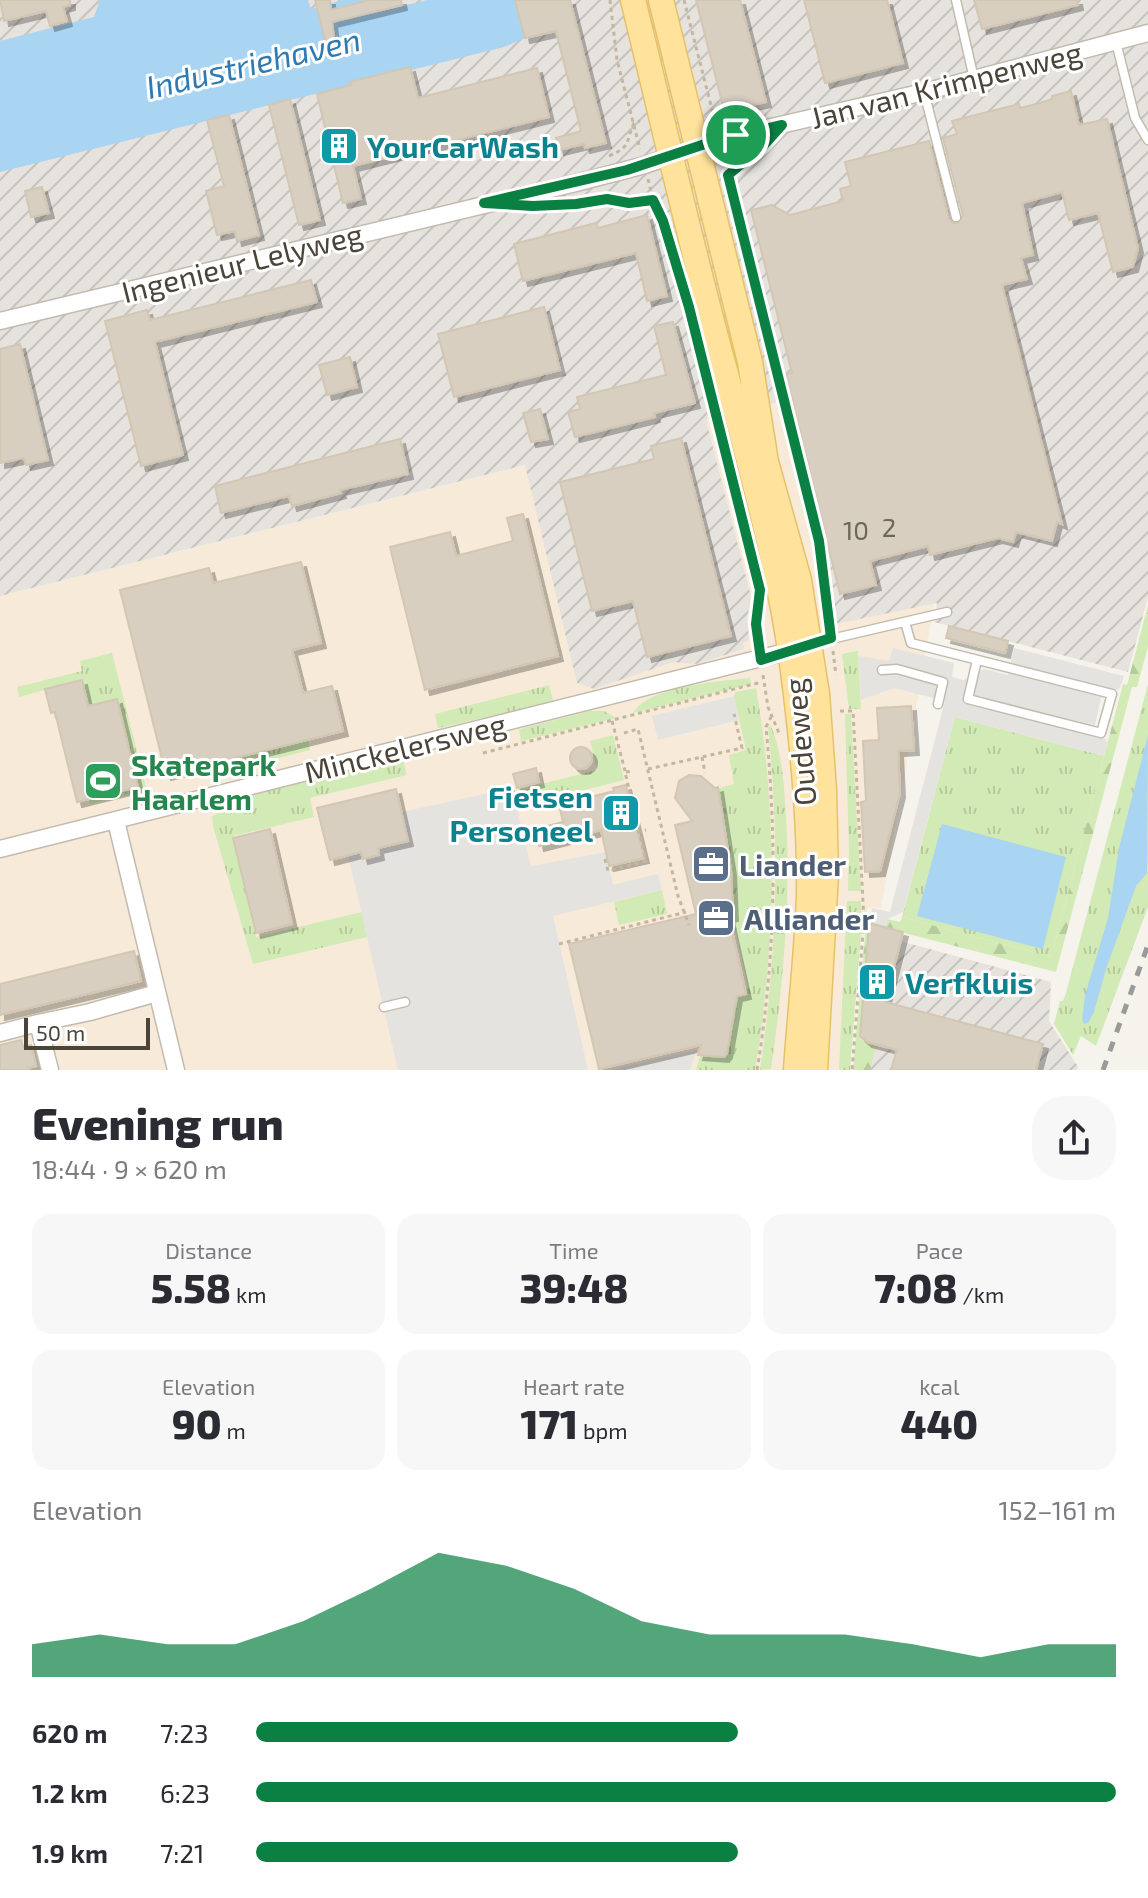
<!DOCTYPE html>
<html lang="en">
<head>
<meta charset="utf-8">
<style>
	body { margin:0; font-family:"Exo 2",sans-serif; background:#f7f7f7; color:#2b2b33; height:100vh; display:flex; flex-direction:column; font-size:30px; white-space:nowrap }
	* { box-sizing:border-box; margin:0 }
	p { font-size:26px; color:#7c7c81 }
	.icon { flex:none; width:44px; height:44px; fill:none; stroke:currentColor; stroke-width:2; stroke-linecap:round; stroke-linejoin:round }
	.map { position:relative; height:1070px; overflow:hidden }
	.panel { display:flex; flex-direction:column; background:#fff; flex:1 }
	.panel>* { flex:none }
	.scale { position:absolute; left:24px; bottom:20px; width:126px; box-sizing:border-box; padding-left:8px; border:4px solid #4b4439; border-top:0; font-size:22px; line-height:28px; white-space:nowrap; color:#4b4439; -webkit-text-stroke:6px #fff; paint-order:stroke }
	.pin { position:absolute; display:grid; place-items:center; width:68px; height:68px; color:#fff; margin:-34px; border:4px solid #fff; border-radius:50%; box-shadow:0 2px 8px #0007 }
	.round { display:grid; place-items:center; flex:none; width:84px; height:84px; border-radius:32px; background:#f7f7f7 }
	.headline { display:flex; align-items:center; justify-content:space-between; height:136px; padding:0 32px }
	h1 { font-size:44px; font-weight:800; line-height:60px }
	.stats { display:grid; grid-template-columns:repeat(3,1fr); gap:12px; height:136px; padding:8px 32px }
	.stats div { display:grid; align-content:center; border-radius:20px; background:#f7f7f7; text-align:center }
	.stats b { font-size:40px; font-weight:800 }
	.stats small { font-size:22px; font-weight:400 }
	.stats p { font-size:22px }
	.chart { height:224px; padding:16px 32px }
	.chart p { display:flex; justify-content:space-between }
	.chart svg { width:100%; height:144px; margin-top:8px; fill:#0b8043; opacity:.7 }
	ul { padding:0 32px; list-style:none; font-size:26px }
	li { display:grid; grid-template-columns:128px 96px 1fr; align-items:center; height:60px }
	li i { height:20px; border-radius:10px; background:#0b8043 }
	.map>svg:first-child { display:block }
</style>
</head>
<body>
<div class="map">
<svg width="1148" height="1070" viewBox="0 0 1148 1070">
	<defs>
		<pattern id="industrial-furrows" width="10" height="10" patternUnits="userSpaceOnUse" patternTransform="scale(2)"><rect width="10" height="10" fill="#e6e2dd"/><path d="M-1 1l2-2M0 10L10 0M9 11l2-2" fill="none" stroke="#c7c3be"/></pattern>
		<pattern id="grass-tufts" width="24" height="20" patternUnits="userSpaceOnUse" patternTransform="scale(2)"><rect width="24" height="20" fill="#d2eab5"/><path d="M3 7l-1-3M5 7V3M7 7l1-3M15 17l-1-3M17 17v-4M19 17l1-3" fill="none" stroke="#b6ca9c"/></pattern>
		<pattern id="forest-firs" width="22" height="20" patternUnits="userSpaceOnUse" patternTransform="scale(2)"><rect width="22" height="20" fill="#d2eab5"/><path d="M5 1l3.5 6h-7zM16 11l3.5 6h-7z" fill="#b6ca9c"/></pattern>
		<filter id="shadow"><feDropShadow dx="5" dy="5" stdDeviation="0" flood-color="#0004"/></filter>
	</defs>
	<rect width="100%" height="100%" fill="#f6f3ec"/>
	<!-- commercial -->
	<path fill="#f7ead8" d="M782,401L841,615L935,599L881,908L868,907L857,965L846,1070H0V596Z"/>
	<!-- industrial -->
	<path fill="url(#industrial-furrows)" d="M0,0H1148V597L1128,672L934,622L937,603L835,624L824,552L782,401L706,420L751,597L747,619L749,640L743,643L744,649L696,664L673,662L594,689L577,683L525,465L0,596Z
		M867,932L1051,982L1049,1021L1078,1067L1077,1070H862Z"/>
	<!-- grass -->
	<path fill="url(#grass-tufts)" d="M858,651L861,709H849L842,654Z
		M112,653L147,791L90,804L89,800L138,787L117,699L86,706L79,680L19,697L17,687L82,671L80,661Z
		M750,678L751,684L633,713C649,686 720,681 750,678Z
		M1148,684V907L1096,1046L1081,1036L1073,1055L1054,1024L1060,1001H1063L1066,993Z
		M549,685L553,700L548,703L438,728L435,714Z
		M756,688C778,814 776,944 755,1070H696L703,1046L736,992L748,989L733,920L735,919L728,842L719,788L734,784L729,755L746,750L734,696L736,692Z
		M590,711H604L616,718L521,741L519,730L524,728Z
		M845,714H851L861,891H848L849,851Z
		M955,717L1104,756L1051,957L902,917Z
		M771,726C783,756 784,786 786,817C791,901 783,986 771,1069L760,1070C777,956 780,842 768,727Z
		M613,735L624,780L517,807L513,791L597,770L590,741Z
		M308,740L310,750L240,768L238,757Z
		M402,758L407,775L310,798L314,817L233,836L256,937L362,912L367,937L253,964L213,826L212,816L217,814L214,804Z
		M662,890L667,914L619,925L614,902Z
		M847,901H861L862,920L850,1070H839Z"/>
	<!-- forest -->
	<path fill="url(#forest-firs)" d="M1148,605V647L1137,687H1132L1056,972L885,928L887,919L900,922L902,917L1051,957L1123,684L1127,685Z
		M866,923L868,924L860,1036L863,1040L876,1045L870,1070H853Z"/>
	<!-- parking -->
	<path fill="#e5e3e0" d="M893,648L954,663L952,677L963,680L984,669L1008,675L1014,648L1124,676L1120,688L1101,698L1095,725L1108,743L1104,756L955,717L903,912L888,919L885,928L869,923L872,908L890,912L945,701L894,688L861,700L859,656L889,661Z
		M734,696L739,720L658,740L652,716Z
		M512,788L531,866L606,852L613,885L658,874L662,890L553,916L588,1070H398L341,825Z
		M697,1050L690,1070H609Z"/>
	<!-- water -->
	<path fill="#a9d4f2" d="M100,0H308L311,9L343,0H378L382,11L427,0H516L525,38L504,47L0,172V41L94,17Z
		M1148,735L1147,873L1136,886L1106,969L1094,1012L1088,1023L1084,1024L1082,1020L1085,995L1108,918L1119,848Z
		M942,824L1066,857L1043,949L917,916Z"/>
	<!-- building -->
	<path fill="#d8cfc1" stroke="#d3c7b4" stroke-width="2" filter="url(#shadow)" d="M0,0H70V5L63,7L67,21L50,26L46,11L4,21Z
		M315,0H330L331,10L369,0H401L402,5L332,22L335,45L327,47Z
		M515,0H570L606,143L585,148L584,144L559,150L556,138L581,131L556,31L525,38Z
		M696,0H740L766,102L744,107L743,101L723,106Z
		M804,0H887L903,63L825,83Z
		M974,0H1077L1078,5L982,29Z
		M410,67L418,98L537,68L549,117L353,166L361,199L343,203L317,94L351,85L350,82Z
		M1071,91L1079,125L1107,119L1138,248L1133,267L1113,272L1098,213L1069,220L1062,192L1022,203L1033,255L1021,258L1027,279L1002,285L1062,524L1057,522L1052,541L1016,532L1013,542L998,538L930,555L928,546L870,561L876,585L840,594L786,374L792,373L751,210L772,205L790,215L843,201L840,189L851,186L845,162L929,141L949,219L953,223H958L963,215L943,138L957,134L952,121L1019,104L1020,108L1040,103L1052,99V96Z
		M290,99L320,220L299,225L269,105Z
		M229,115L259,235L237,241L235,231L217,235L206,191L224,186L207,120Z
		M42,187L49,213L31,217L25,191Z
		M647,215L667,296L647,301L636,253L523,281L514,244L596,223L598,228Z
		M311,280L317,302L155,342L183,455L141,466L105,321L147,310L150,320Z
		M544,307L560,370L454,397L438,334Z
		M673,322L695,403L654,413L655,417L575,437L568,412L580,409L577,397L666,375L654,326Z
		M20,344L48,460L26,465L24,458L0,463V349Z
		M350,357L357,387L327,395L319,365Z
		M540,409L548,439L531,442L523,413Z
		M681,438L731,636L647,657L633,601L592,611L560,482L654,459L651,446Z
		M400,439L408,474L340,490L341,493L292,506L289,496L221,513L215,486Z
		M523,514L558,656L425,690L390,547L450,532L456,556L513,541L507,518Z
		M301,562L321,643L292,650L303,693L332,686L343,731L166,775L120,590L209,568L213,583Z
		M949,626L1008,641L1005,653L946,638Z
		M82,680L88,706L117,699L138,787L77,802L55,712L51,713L45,689Z
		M911,706L914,750L898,751L900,793L880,871L865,872L861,802L866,801L863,741L879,740L877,708Z
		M570 758a11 11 0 1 1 22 0a11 11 0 1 1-22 0Z
		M536,768L539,782L517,788L513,774Z
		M689,775L701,776L715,788L718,787L731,870L733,916L729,917L746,994L737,996L727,1053L724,1057L698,1055L701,1045L599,1069L569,944L696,914L675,825L692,821L675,798L679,781Z
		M626,785L644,858L609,866L601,830L539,846L535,829L563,822L559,805L614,791L613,788Z
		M396,789L408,841L378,848L379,855L363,859L361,852L330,860L317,808Z
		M270,829L292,924L256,933L233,838Z
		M869,923L903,932L885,1002L1043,1044L1036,1070H891L897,1050L867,1042L860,1036Z
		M134,951L141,981L0,1015V984Z
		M21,1040L23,1047L31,1045L36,1066L28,1068L29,1070H0V1045Z"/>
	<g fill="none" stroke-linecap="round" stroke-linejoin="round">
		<defs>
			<path id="service" d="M956,0L974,79
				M1116,42L1135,118L1148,140
				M924,92L956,217
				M905,622L911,643L1112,694L1101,733L968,699L977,660
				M814,643L947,612
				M882,670L897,669L943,682L938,704
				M384,1007L405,1002"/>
			<path id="minor" d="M0,321L576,183L645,165L720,139L924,92L1148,33
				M116,821L176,1070
				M0,849L797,649
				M0,1033L38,1023
				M50,1070L38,1023L90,1012L157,993"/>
			<path id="primary" d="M633,0C661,114 687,228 717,341C748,458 783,575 796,695C804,761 810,829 809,895C807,953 800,1012 796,1070
				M661,0L750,362L766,462L799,580L817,694L824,790L826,874L815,1070"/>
		</defs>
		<!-- service casing -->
		<use href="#service" stroke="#c2bbae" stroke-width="11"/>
		<!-- minor casing -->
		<use href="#minor" stroke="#c2bbae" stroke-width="19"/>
		<!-- primary casing -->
		<use href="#primary" stroke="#e6c16a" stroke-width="27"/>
		<!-- path -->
		<path stroke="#c4b79f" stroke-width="3" stroke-dasharray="4 4" stroke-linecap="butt" d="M610,0L617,60L640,149
			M684,0L716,125
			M712,109L719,115L757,113
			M723,155L819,541L829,627
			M609,156C632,146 625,143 634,123L640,121
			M729,174L760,148
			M648,179L653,200L665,225
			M561,205L607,199L639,204L659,198
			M759,600L756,624L759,644
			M833,651L836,675
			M763,675L768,707L779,733
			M840,711H853L864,921L852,1070
			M612,721L625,771
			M624,733L638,729L678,896L689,925
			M483,753L762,682
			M702,757L705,773
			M648,769L742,748L734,714
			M637,832L646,830
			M605,859L608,871L646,861L625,772L633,771
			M559,944L686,912
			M757,1070C776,956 777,842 766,727L772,715"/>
		<!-- service -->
		<use href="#service" stroke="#fff" stroke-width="8"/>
		<!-- minor -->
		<use href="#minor" stroke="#fff" stroke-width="16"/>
		<!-- primary -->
		<use href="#primary" stroke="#ffe39c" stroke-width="24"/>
		<!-- rail -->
		<path stroke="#9a9a9a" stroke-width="5" stroke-dasharray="10 10" stroke-linecap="butt" d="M1103,1070L1148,945"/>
	</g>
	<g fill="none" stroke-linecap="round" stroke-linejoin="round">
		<defs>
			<path id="route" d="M782,125L764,145L728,175L819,541L831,638L761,660L756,624L760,590L689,307L663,221L653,200L629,203L607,199L576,204L533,206L484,203L627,170L720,139Z"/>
		</defs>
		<!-- route casing -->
		<use href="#route" stroke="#fff" stroke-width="16"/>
		<!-- route -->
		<use href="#route" stroke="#0b8043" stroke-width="10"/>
	</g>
	<!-- icons -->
	<defs>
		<symbol id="building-square" viewBox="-11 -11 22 22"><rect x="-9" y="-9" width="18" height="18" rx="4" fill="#0f9aa8" stroke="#fff"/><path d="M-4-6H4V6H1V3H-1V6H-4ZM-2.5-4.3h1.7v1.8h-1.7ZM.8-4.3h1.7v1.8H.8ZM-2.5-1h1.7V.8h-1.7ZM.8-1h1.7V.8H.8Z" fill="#fff"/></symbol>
		<symbol id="stadium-square" viewBox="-11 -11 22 22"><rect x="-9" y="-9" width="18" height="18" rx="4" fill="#2e9e5b" stroke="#fff"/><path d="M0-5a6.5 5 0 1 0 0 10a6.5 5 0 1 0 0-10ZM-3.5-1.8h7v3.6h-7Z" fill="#fff"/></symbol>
		<symbol id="office-square" viewBox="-11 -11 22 22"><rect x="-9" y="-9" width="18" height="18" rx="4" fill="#5c6f8a" stroke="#fff"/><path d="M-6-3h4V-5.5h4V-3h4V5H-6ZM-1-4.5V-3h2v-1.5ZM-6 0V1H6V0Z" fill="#fff"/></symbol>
	</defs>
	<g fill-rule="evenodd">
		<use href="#building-square" x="317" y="124" width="44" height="44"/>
		<use href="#stadium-square" x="81" y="759" width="44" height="44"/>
		<use href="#building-square" x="599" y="791" width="44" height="44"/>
		<use href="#office-square" x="689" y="842" width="44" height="44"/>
		<use href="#office-square" x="694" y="896" width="44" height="44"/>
		<use href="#building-square" x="855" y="960" width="44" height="44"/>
	</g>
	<g text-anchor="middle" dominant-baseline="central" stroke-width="6" stroke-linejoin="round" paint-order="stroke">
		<!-- number labels -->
		<g font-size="26" fill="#6e675b">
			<text x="889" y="526">2</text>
			<text x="856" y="529">10</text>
		</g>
		<!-- street labels -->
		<g font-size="30" fill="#4b4439" stroke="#fff">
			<text transform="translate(946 84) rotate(-14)">Jan van Krimpenweg</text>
			<text transform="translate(242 262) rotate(-14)">Ingenieur Lelyweg</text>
			<text transform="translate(799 742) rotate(-95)">Oudeweg</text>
			<text transform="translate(405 747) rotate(-14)">Minckelersweg</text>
		</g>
		<!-- culture labels -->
		<g font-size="30" font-weight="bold" fill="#0d838f" stroke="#fff" text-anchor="start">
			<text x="367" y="146">YourCarWash</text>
			<text x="593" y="796" text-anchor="end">Fietsen<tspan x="593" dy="34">Personeel</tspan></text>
			<text x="905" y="982">Verfkluis</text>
		</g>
		<!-- leisure labels -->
		<g font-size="30" font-weight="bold" fill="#27864d" stroke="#fff" text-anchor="start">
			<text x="131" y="764">Skatepark<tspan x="131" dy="34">Haarlem</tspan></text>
		</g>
		<!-- service labels -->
		<g font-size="30" font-weight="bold" fill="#4e5e75" stroke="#fff" text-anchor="start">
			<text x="739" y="864">Liander</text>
			<text x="744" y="918">Alliander</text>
		</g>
		<!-- water labels -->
		<g font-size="32" font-style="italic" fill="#2e7ab2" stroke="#fff">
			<text transform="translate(253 62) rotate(-13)">Industriehaven</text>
		</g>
	</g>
</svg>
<div class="scale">50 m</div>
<div class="pin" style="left:736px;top:135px;background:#1e9e55"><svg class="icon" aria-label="arrive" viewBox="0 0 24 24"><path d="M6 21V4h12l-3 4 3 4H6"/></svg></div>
</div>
<section class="panel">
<div class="headline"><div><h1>Evening run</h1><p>18:44 · 9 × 620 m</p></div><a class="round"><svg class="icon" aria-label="share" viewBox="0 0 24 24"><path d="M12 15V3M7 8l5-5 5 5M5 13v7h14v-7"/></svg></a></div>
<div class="stats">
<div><p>Distance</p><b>5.58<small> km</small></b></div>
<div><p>Time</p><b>39:48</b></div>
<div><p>Pace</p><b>7:08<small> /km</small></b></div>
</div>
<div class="stats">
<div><p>Elevation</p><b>90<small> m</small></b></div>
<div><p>Heart rate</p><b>171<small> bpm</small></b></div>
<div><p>kcal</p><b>440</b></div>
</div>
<div class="chart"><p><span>Elevation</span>152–161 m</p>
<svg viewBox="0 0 160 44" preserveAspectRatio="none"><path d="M0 44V34L10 31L20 34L30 34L40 27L50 17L60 6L70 10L80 17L90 27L100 31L110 31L120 31L130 34L140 38L150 34L160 34V44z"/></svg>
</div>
<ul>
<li><b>620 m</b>7:23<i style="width:56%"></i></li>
<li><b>1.2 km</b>6:23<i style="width:100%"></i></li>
<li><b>1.9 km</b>7:21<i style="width:56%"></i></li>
</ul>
</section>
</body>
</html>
